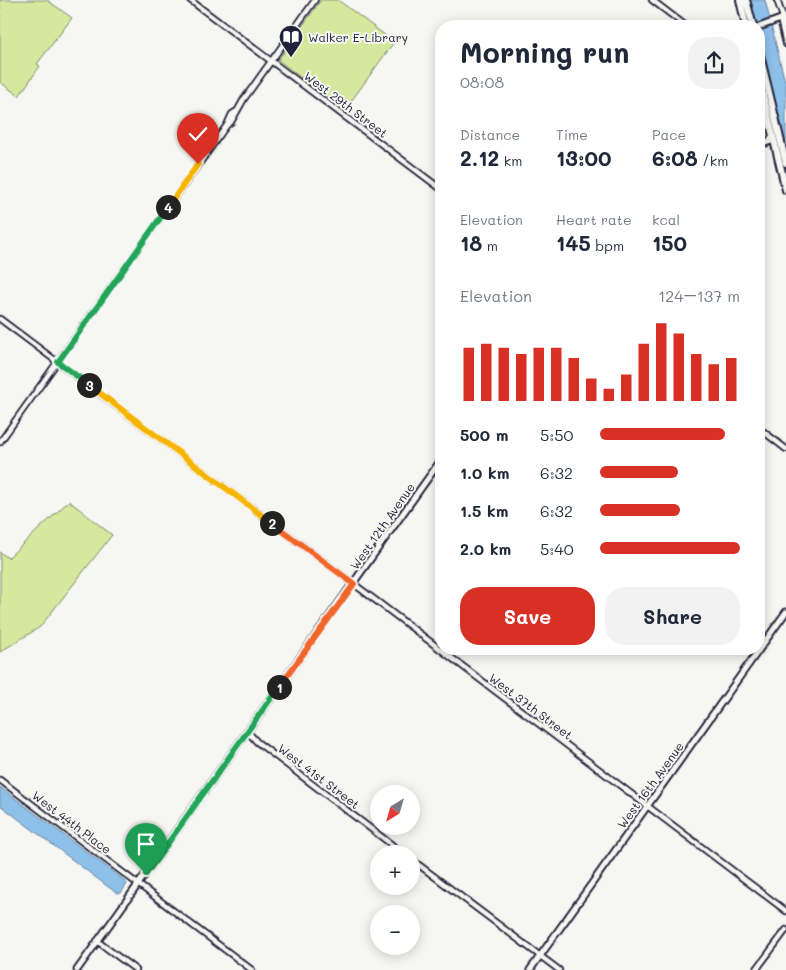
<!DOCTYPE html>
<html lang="en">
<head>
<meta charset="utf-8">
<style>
	body { margin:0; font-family:Mali,sans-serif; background:#f2f2f3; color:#1f2937; height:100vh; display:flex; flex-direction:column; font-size:19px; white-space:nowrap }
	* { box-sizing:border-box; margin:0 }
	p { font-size:16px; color:#747a83 }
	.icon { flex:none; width:28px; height:28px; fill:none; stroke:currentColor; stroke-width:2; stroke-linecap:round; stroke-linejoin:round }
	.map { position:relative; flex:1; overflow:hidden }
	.side { position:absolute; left:435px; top:20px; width:330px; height:635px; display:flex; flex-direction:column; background:#fff; border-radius:20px; box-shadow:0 2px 12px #0003 }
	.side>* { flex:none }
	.needle { width:32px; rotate:217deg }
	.fabs { position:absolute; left:370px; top:785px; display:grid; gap:10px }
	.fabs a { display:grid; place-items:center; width:50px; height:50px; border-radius:50%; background:#fff; box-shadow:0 2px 12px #0003; font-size:25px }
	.pin { position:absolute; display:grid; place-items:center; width:42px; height:42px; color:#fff; margin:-51px -21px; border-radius:50% 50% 50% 0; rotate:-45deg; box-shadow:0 0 5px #0007 }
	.pin .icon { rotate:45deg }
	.km { position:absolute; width:25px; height:25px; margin:-12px; border-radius:50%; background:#222; color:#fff; font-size:14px; line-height:25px; text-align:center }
	.round { display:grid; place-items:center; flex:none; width:52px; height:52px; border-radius:20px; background:#f2f2f3 }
	.overview { display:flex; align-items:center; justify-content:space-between; height:85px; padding:0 25px }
	h1 { font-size:28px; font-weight:700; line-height:38px }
	.metrics { display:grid; grid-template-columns:repeat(3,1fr); gap:8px; height:85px; padding:5px 25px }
	.metrics div { display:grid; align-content:center }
	.metrics b { font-size:21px; font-weight:700 }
	.metrics small { font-size:14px; font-weight:400 }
	.metrics p { font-size:14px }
	.chart { height:140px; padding:10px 25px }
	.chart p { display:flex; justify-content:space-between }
	.chart svg { width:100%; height:90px; margin-top:5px; stroke:#d93025; stroke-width:6 }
	.primary-button { display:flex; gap:10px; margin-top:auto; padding:10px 25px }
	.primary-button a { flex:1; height:58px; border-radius:20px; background:#d93025; color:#fff; font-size:20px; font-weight:700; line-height:58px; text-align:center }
	.primary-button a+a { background:#f2f2f3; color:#1f2937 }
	ul { padding:0 25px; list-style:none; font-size:16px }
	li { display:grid; grid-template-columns:80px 60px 1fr; align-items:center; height:38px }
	li i { height:12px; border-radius:6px; background:#d93025 }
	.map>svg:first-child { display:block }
</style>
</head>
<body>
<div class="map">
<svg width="786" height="970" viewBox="0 0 786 970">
	<rect width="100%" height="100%" fill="#f6f6f2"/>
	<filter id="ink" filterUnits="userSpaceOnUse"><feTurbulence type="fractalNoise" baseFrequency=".02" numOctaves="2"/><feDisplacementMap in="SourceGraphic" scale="10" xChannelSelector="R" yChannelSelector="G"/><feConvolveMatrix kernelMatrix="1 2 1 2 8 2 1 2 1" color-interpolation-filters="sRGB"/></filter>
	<g filter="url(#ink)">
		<!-- green -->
		<path fill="#d4e99d" stroke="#7b866c" d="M0,0H47L72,18L37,64L40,66L19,96L0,82Z
			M321,0H338L394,42L344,111L278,60Z
			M69,501L112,535L40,627L0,652V552L8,558Z"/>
		<!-- water -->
		<path fill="#8ec1ea" stroke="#6381a4" d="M751,0H765L786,86V151L763,54L764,53L759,26H757Z
			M0,787L125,881L127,884L121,893H117L107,886L0,805Z"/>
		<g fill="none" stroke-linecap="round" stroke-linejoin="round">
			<defs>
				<path id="tertiary" d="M190,0L441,189
					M652,0L686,26
					M777,0L786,26
					M782,17L781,23L786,44
					M227,125L232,114L235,112
					M0,319L354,584L786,911
					M759,428L786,449
					M0,442L227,125L231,122L244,99L315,0
					M247,731L257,742L404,854
					M0,780L252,970
					M411,859L559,970
					M97,941L136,970
					M756,970L786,930"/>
				<path id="secondary" d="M759,27L786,17
					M77,970L441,460
					M530,970L786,612"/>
				<path id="trunk" d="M740,0L746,26
					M746,0L753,26
					M759,51L786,163
					M759,78L786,190
					M764,143L770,141L773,136"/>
			</defs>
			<!-- tertiary casing -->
			<use href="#tertiary" stroke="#22223b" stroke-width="8"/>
			<!-- secondary casing -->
			<use href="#secondary" stroke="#22223b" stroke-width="9"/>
			<!-- trunk casing -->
			<use href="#trunk" stroke="#22223b" stroke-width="10"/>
			<!-- tertiary -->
			<use href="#tertiary" stroke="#f6f6f2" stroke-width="4.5"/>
			<!-- secondary -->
			<use href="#secondary" stroke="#f6f6f2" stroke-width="5"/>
			<!-- trunk -->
			<use href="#trunk" stroke="#f6f6f2" stroke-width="6"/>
		</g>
	</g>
	<g fill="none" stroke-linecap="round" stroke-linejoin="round" filter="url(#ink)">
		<defs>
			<path id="split-1" d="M146,874L279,687"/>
			<path id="split-2" d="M272,523L354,584L279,687"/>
			<path id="split-3" d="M89,385L272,523"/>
			<path id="split-4" d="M89,385L58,362L168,207"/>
			<path id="split-5" d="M168,207L198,164"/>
		</defs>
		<!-- split-1 casing -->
		<use href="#split-1" stroke="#fff" stroke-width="10"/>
		<!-- split-2 casing -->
		<use href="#split-2" stroke="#fff" stroke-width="10"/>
		<!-- split-3 casing -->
		<use href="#split-3" stroke="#fff" stroke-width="10"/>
		<!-- split-4 casing -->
		<use href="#split-4" stroke="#fff" stroke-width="10"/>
		<!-- split-5 casing -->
		<use href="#split-5" stroke="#fff" stroke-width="10"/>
		<!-- split-1 -->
		<use href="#split-1" stroke="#22a559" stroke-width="6"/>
		<!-- split-2 -->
		<use href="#split-2" stroke="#f0652b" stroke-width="6"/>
		<!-- split-3 -->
		<use href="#split-3" stroke="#f5b400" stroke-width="6"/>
		<!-- split-4 -->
		<use href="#split-4" stroke="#22a559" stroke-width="6"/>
		<!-- split-5 -->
		<use href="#split-5" stroke="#f5b400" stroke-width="6"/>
	</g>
	<!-- icons -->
	<defs>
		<symbol id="library-pin" viewBox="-11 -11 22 30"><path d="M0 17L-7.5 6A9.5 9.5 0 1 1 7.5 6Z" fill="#22223b" stroke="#f6f6f2"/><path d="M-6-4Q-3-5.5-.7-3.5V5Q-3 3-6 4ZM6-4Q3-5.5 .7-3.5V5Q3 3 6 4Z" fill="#fff"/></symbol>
	</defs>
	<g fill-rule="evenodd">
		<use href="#library-pin" x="277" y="23" width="28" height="38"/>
	</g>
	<g text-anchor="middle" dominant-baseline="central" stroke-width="4" stroke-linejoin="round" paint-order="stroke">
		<!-- poi labels -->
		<g font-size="12" fill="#22223b" stroke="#f6f6f2" text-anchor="start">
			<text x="308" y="37">Walker E-Library</text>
		</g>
		<!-- street labels -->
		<g font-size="12" fill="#22223b" stroke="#f6f6f2">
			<text transform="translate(346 104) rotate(37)">West 29th Street</text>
			<text transform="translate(382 526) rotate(-55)">West 12th Avenue</text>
			<text transform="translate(531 706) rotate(37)">West 37th Street</text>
			<text transform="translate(319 776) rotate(37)">West 41st Street</text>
			<text transform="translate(650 785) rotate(-54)">West 16th Avenue</text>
			<text transform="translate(72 822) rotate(37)">West 44th Place</text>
		</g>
	</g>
</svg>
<div class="fabs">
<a><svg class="needle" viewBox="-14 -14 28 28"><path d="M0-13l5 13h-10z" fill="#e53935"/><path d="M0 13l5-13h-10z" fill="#747a83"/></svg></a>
<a>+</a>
<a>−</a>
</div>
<div class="pin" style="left:146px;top:874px;background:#1e9e55"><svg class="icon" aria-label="arrive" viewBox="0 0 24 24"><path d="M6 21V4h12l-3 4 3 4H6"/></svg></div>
<div class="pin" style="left:198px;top:164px;background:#d93025"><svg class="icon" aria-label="check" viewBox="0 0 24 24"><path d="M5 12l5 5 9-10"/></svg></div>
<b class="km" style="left:279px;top:687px">1</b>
<b class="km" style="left:272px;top:523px">2</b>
<b class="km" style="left:89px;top:385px">3</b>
<b class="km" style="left:168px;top:207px">4</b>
<section class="side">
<div class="overview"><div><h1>Morning run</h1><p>08:08</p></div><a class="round"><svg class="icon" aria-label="share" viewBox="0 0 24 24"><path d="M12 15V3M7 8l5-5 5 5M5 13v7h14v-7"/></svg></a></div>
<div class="metrics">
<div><p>Distance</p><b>2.12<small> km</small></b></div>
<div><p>Time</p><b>13:00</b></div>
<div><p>Pace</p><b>6:08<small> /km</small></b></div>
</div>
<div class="metrics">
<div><p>Elevation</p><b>18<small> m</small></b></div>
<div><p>Heart rate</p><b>145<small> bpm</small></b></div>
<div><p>kcal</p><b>150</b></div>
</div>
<div class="chart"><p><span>Elevation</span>124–137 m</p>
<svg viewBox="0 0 160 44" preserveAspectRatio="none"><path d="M5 44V18M15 44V16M25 44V18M35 44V21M45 44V18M55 44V18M65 44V23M75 44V33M85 44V38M95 44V31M105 44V16M115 44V6M125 44V11M135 44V21M145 44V26M155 44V23"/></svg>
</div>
<ul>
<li><b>500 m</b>5:50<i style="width:89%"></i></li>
<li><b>1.0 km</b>6:32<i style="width:56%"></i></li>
<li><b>1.5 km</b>6:32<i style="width:57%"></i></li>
<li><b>2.0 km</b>5:40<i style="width:100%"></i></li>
</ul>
<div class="primary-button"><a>Save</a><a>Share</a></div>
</section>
</div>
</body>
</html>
